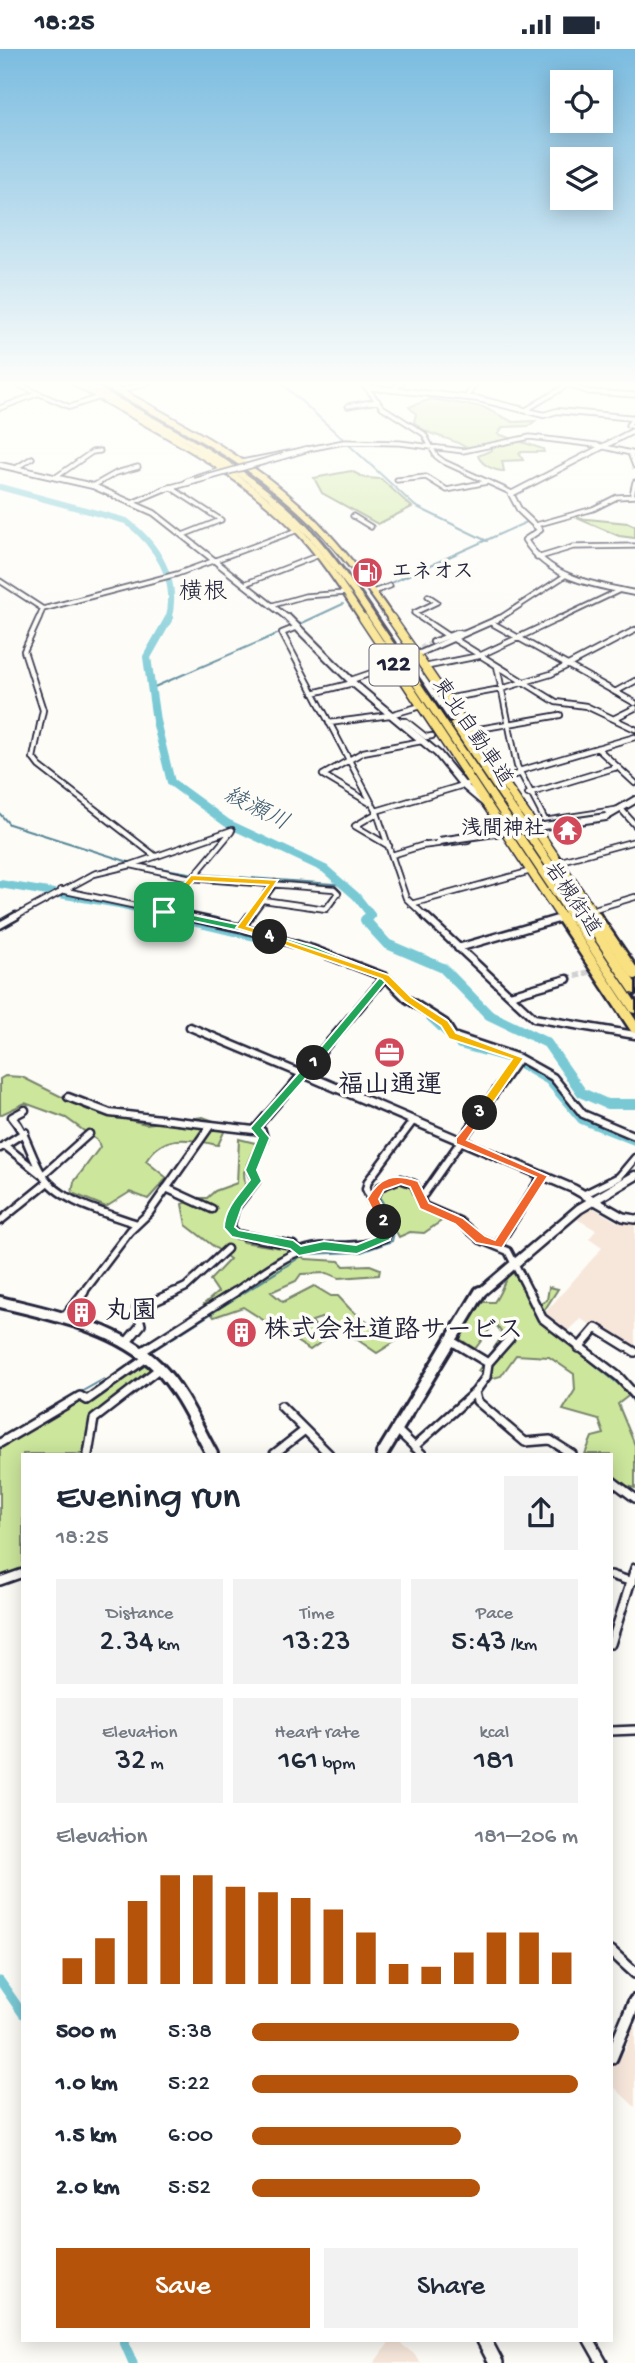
<!DOCTYPE html>
<html lang="en">
<head>
<meta charset="utf-8">
<style>
	body { margin:0; font-family:"Gochi Hand","Klee One",sans-serif; background:#f2f2f3; color:#1f2937; height:100vh; display:flex; flex-direction:column; font-size:26px; white-space:nowrap }
	* { box-sizing:border-box; margin:0 }
	p { font-size:23px; color:#747a83 }
	.icon { flex:none; width:38px; height:38px; fill:none; stroke:currentColor; stroke-width:2; stroke-linecap:round; stroke-linejoin:round }
	.map { position:relative; flex:1; overflow:hidden }
	.drawer { position:absolute; left:21px; top:1404px; width:592px; height:889px; display:flex; flex-direction:column; background:#fff; border-radius:0px; box-shadow:0 4px 18px #0003 }
	.drawer>* { flex:none }
	.tools { position:absolute; left:550px; top:21px; display:grid; gap:14px }
	.tools a { display:grid; place-items:center; width:63px; height:63px; border-radius:0px; background:#fff; box-shadow:0 4px 18px #0003; font-size:35px }
	.pin { position:absolute; display:grid; place-items:center; width:60px; height:60px; color:#fff; margin:-30px; border-radius:14px; box-shadow:0 4px 10px #0006 }
	.km { position:absolute; width:35px; height:35px; margin:-18px; border-radius:50%; background:#222; color:#fff; font-size:19px; line-height:35px; text-align:center }
	.round { display:grid; place-items:center; flex:none; width:74px; height:74px; border-radius:0px; background:#f2f2f3 }
	.headline { display:flex; align-items:center; justify-content:space-between; height:119px; padding:0 35px }
	h1 { font-size:38px; font-weight:600; line-height:52px }
	.stats { display:grid; grid-template-columns:repeat(3,1fr); gap:10px; height:119px; padding:7px 35px }
	.stats div { display:grid; align-content:center; border-radius:0px; background:#f2f2f3; text-align:center }
	.stats b { font-size:30px; font-weight:600 }
	.stats small { font-size:19px; font-weight:400 }
	.stats p { font-size:19px }
	.chart { height:196px; padding:14px 35px }
	.chart p { display:flex; justify-content:space-between }
	.chart svg { width:100%; height:126px; margin-top:7px; stroke:#b45309; stroke-width:6 }
	.cta { display:flex; gap:14px; margin-top:auto; padding:14px 35px }
	.cta a { flex:1; height:80px; border-radius:0px; background:#b45309; color:#fff; font-size:28px; font-weight:600; line-height:80px; text-align:center }
	.cta a+a { background:#f2f2f3; color:#1f2937 }
	ul { padding:0 35px; list-style:none; font-size:23px }
	li { display:grid; grid-template-columns:112px 84px 1fr; align-items:center; height:52px }
	li i { height:18px; border-radius:9px; background:#b45309 }
	.status { display:flex; justify-content:space-between; align-items:center; height:49px; padding:0 35px; background:#fff; direction:ltr }
	.status svg { height:19px; fill:currentColor }
	.map>svg:first-child { display:block }
</style>
</head>
<body>
<div class="status"><b>18:25</b><svg viewBox="0 0 49 12"><path d="M0 12V9h3v3zM5 12V6h3v6zM10 12V3h3v9zM15 12V0h3v12zM26 1h20v11H26zM47 4h2v5h-2z"/></svg></div>
<div class="map">
<svg width="635" height="2314" viewBox="0 0 635 2314">
	<rect width="100%" height="100%" fill="#fdfcf7"/>
	<filter id="ink" filterUnits="userSpaceOnUse"><feTurbulence type="fractalNoise" baseFrequency=".0143" numOctaves="2"/><feDisplacementMap in="SourceGraphic" scale="14" xChannelSelector="R" yChannelSelector="G"/><feConvolveMatrix kernelMatrix="1 2 1 2 8 2 1 2 1" color-interpolation-filters="sRGB"/></filter>
	<g filter="url(#ink)">
		<!-- built -->
		<path fill="#f7e7db" d="M592,1158L617,1173H635V1302L581,1270L565,1285L543,1266L602,1199L589,1190L596,1181L577,1170Z
			M635,1970V2058L611,2035V2020L626,2000Z
			M391,2291H396L414,2305L421,2314H374Z"/>
		<!-- green -->
		<path fill="#cce69c" stroke="#77846c" stroke-width="2" d="M431,350L483,358L513,373L535,372L529,377L503,378L498,385L543,400L544,403H522L519,404L523,411L502,412L504,422C494,422 482,416 478,407L492,401L487,395L468,400C450,386 430,390 414,373L416,365L409,358Z
			M351,422L365,429L381,430L412,458L378,475L322,444L314,429Z
			M577,469L628,474L635,477V489L619,487Z
			M5,1027L22,1028L88,1061L146,1075L203,1068L222,1075L224,1083L218,1096C188,1090 164,1083 146,1112L167,1129L148,1150L130,1143L106,1158L72,1144L74,1133L100,1098L98,1092L66,1069L25,1054L0,1066V1030Z
			M239,1090L259,1095L244,1123L245,1137L229,1157L224,1180L243,1193L288,1200L306,1210L339,1212L344,1217L370,1216L380,1220L379,1226L339,1229L327,1224L301,1225L296,1232L271,1243L283,1253L314,1237L331,1247H338L351,1261L396,1292L377,1304L324,1268L312,1272L324,1291L310,1301L243,1258L214,1268L204,1255L218,1243L210,1231L230,1210L186,1176L182,1155L196,1149H207L215,1142L237,1134Z
			M397,1132L411,1135L423,1158L447,1168L424,1184L410,1183L399,1188L379,1152L380,1141Z
			M512,1222L535,1258L547,1251L549,1238L558,1240L542,1265L601,1318L631,1335L632,1344L618,1355L635,1396V1439L620,1435L611,1427V1405H585L592,1388L604,1385L599,1371L563,1361L575,1341L574,1325L549,1308L516,1306L501,1327L490,1330L478,1322L503,1286L497,1277L493,1276L475,1300L457,1288L461,1276L483,1253H494C503,1242 502,1232 512,1222Z
			M144,1312L156,1319L92,1367L85,1405H23V1521L0,1531V1397L76,1351L87,1352Z"/>
		<g fill="none" stroke-linecap="round" stroke-linejoin="round">
			<!-- stream -->
			<path stroke="#568697" stroke-width="2" d="M280,333L344,391
				M348,395L415,457L487,492
				M384,537L529,472
				M300,575L343,555
				M152,639L282,583
				M0,765L9,775L132,814
				M147,817L195,825L347,836
				M99,1065L109,1067
				M118,1068L192,1077
				M250,1117L255,1103
				M234,1155L248,1137
				M450,1172L476,1191
				M227,1178L232,1160
				M245,1190L277,1195
				M516,1224L537,1266
				M542,1273L627,1342L635,1356
				M154,1301L305,1205L361,1203L392,1192L396,1175L380,1149L383,1140
				M79,1344L104,1330"/>
			<!-- canal -->
			<path stroke="#79c9d5" stroke-width="9" d="M0,1932L23,1965
				M123,2291L133,2314"/>
			<!-- river-far2 -->
			<path stroke="#79c9d5" stroke-width="6" d="M0,438L126,472C156,495 180,531 168,571"/>
			<!-- river-far1 -->
			<path stroke="#79c9d5" stroke-width="8" d="M169,569L147,608L156,672L171,733L227,774L325,820L356,847L371,866L368,869
				M0,835L119,855L178,869"/>
			<!-- river -->
			<path stroke="#79c9d5" stroke-width="10" d="M171,867L268,890
				M370,867L365,871L387,895L443,919L489,966L547,994L582,1044L607,1055H635
				M431,968L460,995L511,1009L549,1031L582,1070L635,1091"/>
			<!-- minor-tunnel-far1 -->
			<path stroke="#d1d0d1" stroke-width="4.5" stroke-dasharray="4.5 2.5" stroke-linecap="butt" d="M370,623L433,593
				M454,682L509,673"/>
			<!-- minor-tunnel -->
			<path stroke="#d1d0d1" stroke-width="6" stroke-dasharray="6 2.5" stroke-linecap="butt" d="M567,930L598,920"/>
			<defs>
				<path id="minor-far4" d="M12,333L70,358L100,348
					M561,333L589,343L635,346
					M366,338L382,358L424,385L436,407L444,413L512,444
					M394,339L403,333
					M118,343L149,333
					M466,348L477,333
					M348,357L378,352
					M0,359L37,345
					M526,361L569,335
					M635,367L628,376L635,378
					M630,404L635,417
					M242,413L344,393L400,394L463,402L530,388L596,396L635,405
					M16,419L32,409
					M56,428L92,403L100,402
					M397,431L426,428L447,441L487,433
					M187,432L225,420
					M93,437L116,424L138,418
					M170,438L221,471
					M632,446L635,433
					M134,453L165,440
					M353,467L371,478
					M536,476L593,460L617,448L635,447
					M183,486L221,471
					M537,509L573,498L635,497
					M0,532L43,560L177,525L298,481
					M247,534L319,506
					M373,543L390,537
					M273,556L305,547L346,544
					M38,571L43,560
					M424,571L414,564L437,553L428,547
					M497,571L566,526
					M557,571L620,541"/>
				<path id="minor-far3" d="M39,569L24,602L43,661L33,709L39,717L155,807
					M421,569L448,587
					M492,574L635,654
					M297,578L282,584L377,764L406,849L427,869
					M454,590L556,653L586,657L635,680
					M433,593L456,584L464,585
					M416,606L500,569
					M497,617L517,717L545,771
					M424,618L479,607L560,569
					M351,631L395,616
					M615,643L635,632
					M313,644L353,634
					M446,650L501,640L551,625L635,581
					M615,669L635,659
					M399,672H406L426,688L432,687
					M329,674L390,666L421,657
					M468,682L560,666
					M597,699L635,734
					M519,722L635,688
					M323,726L363,703L422,692
					M323,726L370,754
					M500,729L519,725
					M528,745L617,718
					M376,762L467,735
					M377,764L355,777L389,797
					M531,774L621,760L635,776
					M421,797L468,791
					M392,806L424,796
					M557,813L635,792
					M131,816L191,829L334,840L338,844L326,860L263,851
					M61,841L193,869
					M411,855L531,822
					M591,861L635,848
					M164,863L231,783
					M13,869L94,825L131,816L232,781
					M249,869L275,834"/>
				<path id="minor-far2" d="M185,867L241,879L312,900L385,928L407,950L445,974L453,987L519,1009L553,1028L583,1065L635,1087
					M425,867L534,969L635,986
					M0,876L16,867
					M241,879L250,867
					M458,899L561,869
					M510,946L567,930
					M190,978L302,1025
					M68,1048L110,1064L262,1082L264,1089L251,1121L256,1132L235,1159L230,1179L236,1185L293,1196L299,1202
					M25,1061L12,1068C27,1085 30,1106 42,1125C60,1154 107,1164 137,1175
					M256,1079L385,928
					M4,1096L43,1127
					M0,1099L25,1083
					M43,1126L89,1085
					M166,1139L212,1160
					M585,1145L619,1128L635,1109
					M419,1147L424,1145L519,1009
					M372,1153L366,1140L368,1132L413,1072
					M0,1172L48,1133
					M498,1196L542,1127
					M82,1245L130,1182L149,1164L210,1077
					M171,1245L186,1238L227,1200
					M232,1245C255,1230 281,1207 307,1200C334,1193 360,1202 386,1188L388,1179L372,1153L380,1138L400,1130L414,1135L424,1157L459,1172L481,1191L508,1202L530,1245"/>
				<path id="minor-far1" d="M529,1243L542,1269L619,1328L635,1346
					M63,1270L84,1243
					M450,1291L488,1314
					M126,1294L141,1276L137,1260L175,1243
					M579,1299L596,1279L635,1303
					M141,1303L235,1243
					M475,1343L477,1352L525,1393L550,1391L572,1405
					M281,1357L329,1405
					M397,1381L422,1405
					M0,1394L80,1347L87,1351L148,1308
					M414,1398L475,1343L486,1328L488,1314L510,1289
					M88,1405L94,1370L160,1319
					M274,1405L305,1381
					M611,1431L635,1449
					M611,1526L632,1533
					M0,1532L23,1524
					M611,1595L635,1519
					M611,1682L635,1681"/>
				<path id="minor" d="M611,1902L635,1924
					M589,2291L602,2314"/>
				<path id="tertiary-far3" d="M360,333L366,338L479,350L544,366L557,362L635,369
					M635,381L511,445L520,462L540,481L525,491C549,530 594,536 635,544
					M284,407L307,400
					M0,416L93,437L154,464L290,571
					M165,440L195,432"/>
				<path id="tertiary-far2" d="M288,569L353,634L438,705L463,736L488,757
					M606,768L635,751"/>
				<path id="tertiary-far1" d="M304,1025L574,1140L623,1168L635,1170"/>
				<path id="tertiary" d="M611,2009L635,1952"/>
				<path id="secondary-far2" d="M479,1245L579,1160L635,1127"/>
				<path id="secondary-far1" d="M0,1253C53,1266 118,1278 158,1318C182,1342 196,1376 212,1405
					M382,1405L480,1243"/>
				<path id="secondary" d="M484,2291L496,2314"/>
				<path id="trunk-far2" d="M74,333C150,377 235,416 297,480C322,506 344,541 364,571
					M101,333C176,374 255,413 315,474C344,504 369,537 392,571"/>
				<path id="trunk-far1" d="M363,569L562,869
					M391,569L597,869"/>
				<path id="trunk" d="M561,867L635,979
					M595,867L635,925"/>
				<path id="motorway" d="M79,333H87C160,373 236,409 296,466C321,490 341,518 361,546L635,952V964L631,963L354,547L308,487L267,448L242,429L190,395Z
					M454,672L457,673L635,933V945L631,944L450,675Z"/>
			</defs>
			<!-- minor-far4 casing -->
			<use href="#minor-far4" stroke="#22223b" stroke-width="7"/>
			<!-- minor-far3 casing -->
			<use href="#minor-far3" stroke="#22223b" stroke-width="8"/>
			<!-- minor-far2 casing -->
			<use href="#minor-far2" stroke="#22223b" stroke-width="11"/>
			<!-- minor-far1 casing -->
			<use href="#minor-far1" stroke="#22223b" stroke-width="12"/>
			<!-- minor casing -->
			<use href="#minor" stroke="#22223b" stroke-width="14"/>
			<!-- tertiary-far3 casing -->
			<use href="#tertiary-far3" stroke="#22223b" stroke-width="8"/>
			<!-- tertiary-far2 casing -->
			<use href="#tertiary-far2" stroke="#22223b" stroke-width="10"/>
			<!-- tertiary-far1 casing -->
			<use href="#tertiary-far1" stroke="#22223b" stroke-width="12"/>
			<!-- tertiary casing -->
			<use href="#tertiary" stroke="#22223b" stroke-width="17"/>
			<!-- secondary-far2 casing -->
			<use href="#secondary-far2" stroke="#22223b" stroke-width="13"/>
			<!-- secondary-far1 casing -->
			<use href="#secondary-far1" stroke="#22223b" stroke-width="16"/>
			<!-- secondary casing -->
			<use href="#secondary" stroke="#22223b" stroke-width="18"/>
			<!-- trunk-far2 casing -->
			<use href="#trunk-far2" stroke="#22223b" stroke-width="10"/>
			<!-- trunk-far1 casing -->
			<use href="#trunk-far1" stroke="#22223b" stroke-width="11"/>
			<!-- trunk casing -->
			<use href="#trunk" stroke="#22223b" stroke-width="15"/>
			<!-- motorway casing -->
			<use href="#motorway" stroke="#22223b" stroke-width="6"/>
			<!-- minor-far4 -->
			<use href="#minor-far4" stroke="#fdfcf7" stroke-width="3.5"/>
			<!-- minor-far3 -->
			<use href="#minor-far3" stroke="#fdfcf7" stroke-width="4.5"/>
			<!-- minor-far2 -->
			<use href="#minor-far2" stroke="#fdfcf7" stroke-width="6"/>
			<!-- minor-far1 -->
			<use href="#minor-far1" stroke="#fdfcf7" stroke-width="7"/>
			<!-- minor -->
			<use href="#minor" stroke="#fdfcf7" stroke-width="9"/>
			<!-- tertiary-far3 -->
			<use href="#tertiary-far3" stroke="#fdfcf7" stroke-width="4.5"/>
			<!-- tertiary-far2 -->
			<use href="#tertiary-far2" stroke="#fdfcf7" stroke-width="6"/>
			<!-- tertiary-far1 -->
			<use href="#tertiary-far1" stroke="#fdfcf7" stroke-width="7"/>
			<!-- tertiary -->
			<use href="#tertiary" stroke="#fdfcf7" stroke-width="11"/>
			<!-- secondary-far2 -->
			<use href="#secondary-far2" stroke="#fdfcf7" stroke-width="8"/>
			<!-- secondary-far1 -->
			<use href="#secondary-far1" stroke="#fdfcf7" stroke-width="10"/>
			<!-- secondary -->
			<use href="#secondary" stroke="#fdfcf7" stroke-width="13"/>
			<!-- trunk-far2 -->
			<use href="#trunk-far2" stroke="#f9e181" stroke-width="6"/>
			<!-- trunk-far1 -->
			<use href="#trunk-far1" stroke="#f9e181" stroke-width="8"/>
			<!-- trunk -->
			<use href="#trunk" stroke="#f9e181" stroke-width="10"/>
			<!-- motorway -->
			<use href="#motorway" fill="#f9e181" fill-rule="evenodd"/>
			<defs>
				<path id="tertiary-bridge-far1" d="M195,432L284,407"/>
				<path id="tertiary-bridge" d="M439,792L606,768"/>
			</defs>
			<!-- tertiary-bridge-far1 casing -->
			<use href="#tertiary-bridge-far1" stroke="#22223b" stroke-width="8" stroke-linecap="butt"/>
			<!-- tertiary-bridge casing -->
			<use href="#tertiary-bridge" stroke="#22223b" stroke-width="10" stroke-linecap="butt"/>
			<!-- tertiary-bridge-far1 -->
			<use href="#tertiary-bridge-far1" stroke="#fdfcf7" stroke-width="4.5"/>
			<!-- tertiary-bridge -->
			<use href="#tertiary-bridge" stroke="#fdfcf7" stroke-width="6"/>
		</g>
	</g>
	<!-- sky -->
	<linearGradient id="sky" x2="0" y2="1"><stop stop-color="#7bbce0"/><stop offset="0.51" stop-color="#fefefb"/><stop offset="1" stop-color="#fefefb" stop-opacity="0"/></linearGradient>
	<rect width="635" height="657" fill="url(#sky)"/>
	<!-- split-1 -->
	<path fill="#22a559" stroke="#fff" stroke-width="2" d="M164,860L241,876L316,898L390,928L317,1017H310V1011L379,929L309,902L240,882L161,865Z"/>
	<!-- split-2 -->
	<path fill="#22a559" stroke="#fff" stroke-width="2" d="M310,1011L319,1014L262,1079L270,1089L257,1121L262,1132L242,1158L235,1178L239,1181L293,1191L301,1197L324,1192L356,1196L381,1186L380,1170H388L393,1179L390,1191L357,1205L324,1202L299,1207L290,1200L232,1188L224,1179C224,1160 239,1145 250,1131L245,1121L258,1089L250,1079Z"/>
	<!-- split-3 -->
	<path fill="#f0652b" stroke="#fff" stroke-width="2" d="M480,1060L485,1064L467,1091L548,1127L502,1199L476,1194L455,1175L420,1160L410,1138L401,1135L384,1141L379,1150L390,1173L388,1177H380L367,1150C380,1127 394,1124 418,1132L429,1154L463,1169L485,1187L495,1191L536,1128L456,1095V1089Z"/>
	<!-- split-4 -->
	<path fill="#f5b400" stroke="#fff" stroke-width="2" d="M267,885L389,926L411,948L448,972L456,984L524,1009L484,1067H476V1061L512,1010L449,990L441,977L404,952L382,930L267,890Z"/>
	<!-- split-5 -->
	<path fill="#f5b400" stroke="#fff" stroke-width="2" d="M191,826L278,831L247,877L273,885V890L236,879L268,836L194,832L167,865H161V861Z"/>
	<!-- icons -->
	<defs>
		<symbol id="fuel-disc" viewBox="-11 -11 22 22"><circle r="9.5" fill="#d1495b" stroke="#fdfcf7"/><path d="M-5.5-6h7V0h2V4h1.3V-2.5L3-4.5l.8-.8L6-3V5H2.5V1h-1V6h-7ZM-4.2-4.7v3.2H.2V-4.7Z" fill="#fff"/></symbol>
		<symbol id="temple-disc" viewBox="-11 -11 22 22"><circle r="9.5" fill="#d1495b" stroke="#fdfcf7"/><path d="M0-6L5-2H3V0L6.5 2.5H4V6H1.5V3h-3V6H-4V2.5H-6.5L-3 0V-2H-5Z" fill="#fff"/></symbol>
		<symbol id="office-disc" viewBox="-11 -11 22 22"><circle r="9.5" fill="#d1495b" stroke="#fdfcf7"/><path d="M-6-3h4V-5.5h4V-3h4V5H-6ZM-1-4.5V-3h2v-1.5ZM-6 0V1H6V0Z" fill="#fff"/></symbol>
		<symbol id="building-disc" viewBox="-11 -11 22 22"><circle r="9.5" fill="#d1495b" stroke="#fdfcf7"/><path d="M-4-6H4V6H1V3H-1V6H-4ZM-2.5-4.3h1.7v1.8h-1.7ZM.8-4.3h1.7v1.8H.8ZM-2.5-1h1.7V.8h-1.7ZM.8-1h1.7V.8H.8Z" fill="#fff"/></symbol>
	</defs>
	<g fill-rule="evenodd">
		<use href="#fuel-disc" x="350" y="506" width="35" height="35"/>
		<use href="#temple-disc" x="550" y="764" width="35" height="35"/>
		<use href="#office-disc" x="372" y="986" width="35" height="35"/>
		<use href="#building-disc" x="64" y="1246" width="35" height="35"/>
		<use href="#building-disc" x="224" y="1266" width="35" height="35"/>
	</g>
	<g text-anchor="middle" dominant-baseline="central" stroke-width="7" stroke-linejoin="round" paint-order="stroke">
		<!-- far-poi labels -->
		<g font-size="21" font-weight="bold" fill="#22223b" stroke="#fdfcf7" text-anchor="start">
			<text x="391" y="524">エネオス</text>
			<text x="545" y="781" text-anchor="end">浅間神社</text>
		</g>
		<!-- far-street labels -->
		<g font-size="21" fill="#22223b" stroke="#fdfcf7">
			<text transform="translate(471 684) rotate(56)">東北自動車道</text>
			<text transform="translate(571 851) rotate(56)">岩槻街道</text>
		</g>
		<!-- far-water labels -->
		<g font-size="23" font-style="italic" fill="#405c71" stroke="#fdfcf7">
			<text transform="translate(256 761) rotate(27)">綾瀬川</text>
		</g>
		<!-- far-quarter labels -->
		<g font-size="24" fill="#22223b" stroke="#fdfcf7">
			<text x="203" y="544">横根</text>
		</g>
		<!-- shield labels -->
		<rect fill="#fdfcf7" stroke="#646373" stroke-width="2" x="369.5" y="595.5" width="49" height="41" rx="5"/>
		<g font-size="24" font-weight="bold" fill="#22223b">
			<text x="394" y="616">122</text>
		</g>
		<!-- poi labels -->
		<g font-size="26" font-weight="bold" fill="#22223b" stroke="#fdfcf7" text-anchor="start">
			<text x="390" y="1038" text-anchor="middle">福山通運</text>
			<text x="105" y="1264">丸園</text>
			<text x="264" y="1283">株式会社道路サービス</text>
		</g>
	</g>
</svg>
<div class="tools">
<a><svg class="icon" aria-label="locate" viewBox="0 0 24 24"><circle cx="12" cy="12" r="6"/><path d="M12 2v4M12 18v4M2 12h4M18 12h4"/></svg></a>
<a><svg class="icon" aria-label="layers" viewBox="0 0 24 24"><path d="M12 4l9 5-9 5-9-5zM3 14l9 5 9-5"/></svg></a>
</div>
<div class="pin" style="left:164px;top:863px;background:#1e9e55"><svg class="icon" aria-label="arrive" viewBox="0 0 24 24"><path d="M6 21V4h12l-3 4 3 4H6"/></svg></div>
<b class="km" style="left:314px;top:1014px">1</b>
<b class="km" style="left:384px;top:1173px">2</b>
<b class="km" style="left:480px;top:1064px">3</b>
<b class="km" style="left:270px;top:888px">4</b>
<section class="drawer">
<div class="headline"><div><h1>Evening run</h1><p>18:25</p></div><a class="round"><svg class="icon" aria-label="share" viewBox="0 0 24 24"><path d="M12 15V3M7 8l5-5 5 5M5 13v7h14v-7"/></svg></a></div>
<div class="stats">
<div><p>Distance</p><b>2.34<small> km</small></b></div>
<div><p>Time</p><b>13:23</b></div>
<div><p>Pace</p><b>5:43<small> /km</small></b></div>
</div>
<div class="stats">
<div><p>Elevation</p><b>32<small> m</small></b></div>
<div><p>Heart rate</p><b>161<small> bpm</small></b></div>
<div><p>kcal</p><b>181</b></div>
</div>
<div class="chart"><p><span>Elevation</span>181–206 m</p>
<svg viewBox="0 0 160 44" preserveAspectRatio="none"><path d="M5 44V35M15 44V28M25 44V15M35 44V6M45 44V6M55 44V10M65 44V12M75 44V14M85 44V18M95 44V26M105 44V37M115 44V38M125 44V33M135 44V26M145 44V26M155 44V33"/></svg>
</div>
<ul>
<li><b>500 m</b>5:38<i style="width:82%"></i></li>
<li><b>1.0 km</b>5:22<i style="width:100%"></i></li>
<li><b>1.5 km</b>6:00<i style="width:64%"></i></li>
<li><b>2.0 km</b>5:52<i style="width:70%"></i></li>
</ul>
<div class="cta"><a>Save</a><a>Share</a></div>
</section>
</div>
</body>
</html>
